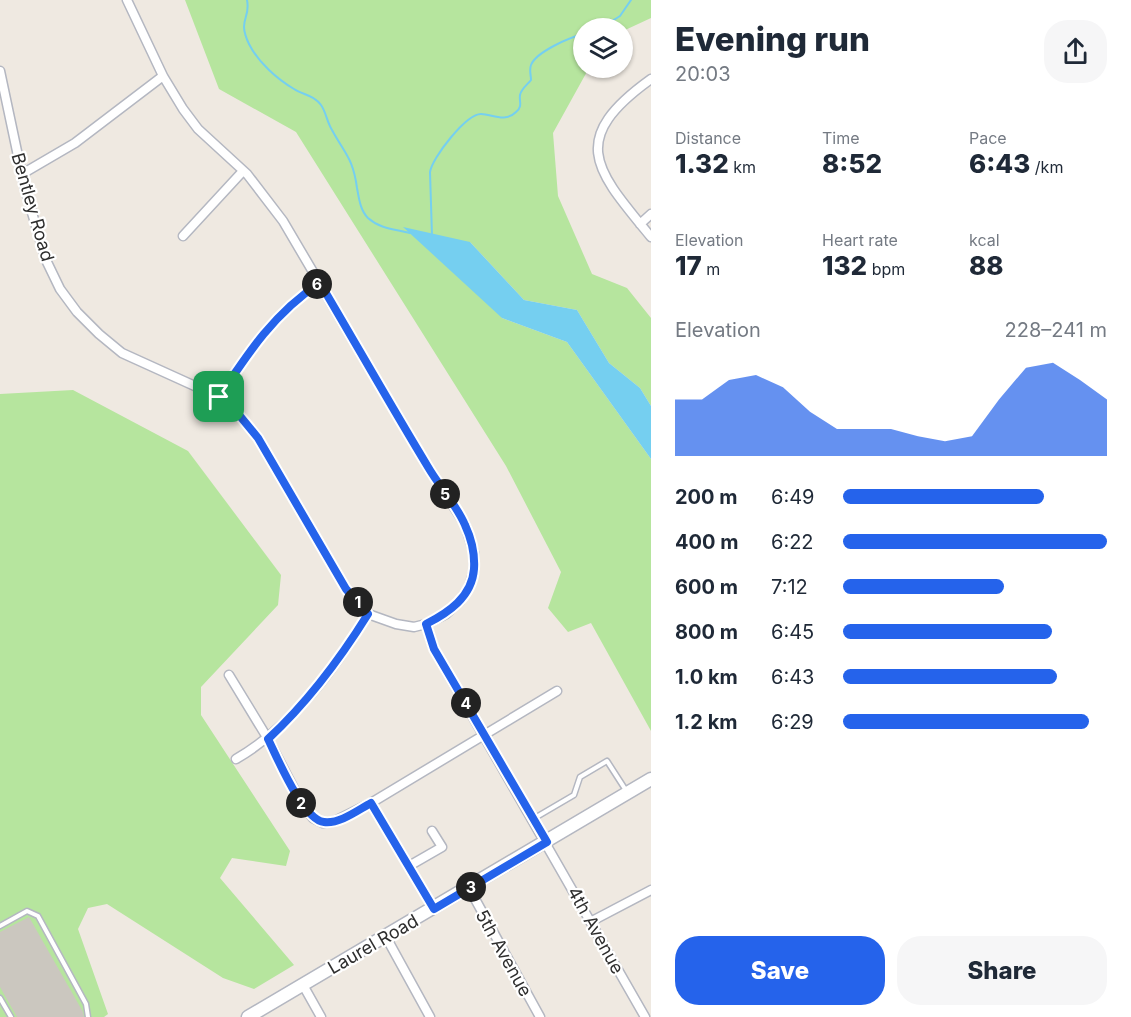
<!DOCTYPE html>
<html lang="en">
<head>
<meta charset="utf-8">
<style>
	body { margin:0; font-family:Inter,sans-serif; background:#f6f6f7; color:#1f2937; height:100vh; display:flex; flex-direction:column; font-size:22px; white-space:nowrap }
	* { box-sizing:border-box; margin:0 }
	p { font-size:20px; color:#747a83 }
	.icon { flex:none; width:33px; height:33px; fill:none; stroke:currentColor; stroke-width:2; stroke-linecap:round; stroke-linejoin:round }
	.map { position:relative; flex:1; overflow:hidden }
	.details { display:flex; flex-direction:column; background:#fff; width:480px }
	.details>* { flex:none }
	.tools { position:absolute; left:573px; top:18px; display:grid; gap:12px }
	.tools a { display:grid; place-items:center; width:60px; height:60px; border-radius:50%; background:#fff; box-shadow:0 2px 4px #0004; font-size:30px }
	.pin { position:absolute; display:grid; place-items:center; width:51px; height:51px; color:#fff; margin:-26px; border-radius:12px; box-shadow:0 3px 9px #0006 }
	.km { position:absolute; width:30px; height:30px; margin:-15px; border-radius:50%; background:#222; color:#fff; font-size:16px; line-height:30px; text-align:center }
	.round { display:grid; place-items:center; flex:none; width:63px; height:63px; border-radius:24px; background:#f6f6f7 }
	.headline { display:flex; align-items:center; justify-content:space-between; height:102px; padding:0 24px }
	h1 { font-size:33px; font-weight:800; line-height:45px }
	.stats { display:grid; grid-template-columns:repeat(3,1fr); gap:9px; height:102px; padding:6px 24px }
	.stats div { display:grid; align-content:center }
	.stats b { font-size:26px; font-weight:800 }
	.stats small { font-size:16px; font-weight:400 }
	.stats p { font-size:16px }
	.chart { height:168px; padding:12px 24px }
	.chart p { display:flex; justify-content:space-between }
	.chart svg { width:100%; height:108px; margin-top:6px; fill:#2563eb; opacity:.7 }
	.button { display:flex; gap:12px; margin-top:auto; padding:12px 24px }
	.button a { flex:1; height:69px; border-radius:24px; background:#2563eb; color:#fff; font-size:24px; font-weight:800; line-height:69px; text-align:center }
	.button a+a { background:#f6f6f7; color:#1f2937 }
	ul { padding:0 24px; list-style:none; font-size:20px }
	li { display:grid; grid-template-columns:96px 72px 1fr; align-items:center; height:45px }
	li i { height:15px; border-radius:8px; background:#2563eb }
	main { display:flex; flex:1; min-height:0 }
	.map>svg:first-child { display:block }
</style>
</head>
<body>
<main>
<div class="map">
<svg width="651" height="1017" viewBox="0 0 651 1017">
	<rect width="100%" height="100%" fill="#efe9e1"/>
	<!-- green -->
	<path fill="#b6e59e" d="M185,0H651V18L623,31L622,28H584V68H589L553,133L558,196L592,274L627,288L651,318V406L640,388L609,363L577,310L524,300L470,242L502,318L567,342L651,459V731L591,623L568,632L548,608L561,572L506,466L296,132L219,89Z
		M73,390L188,451L281,575L278,605L201,687V715L290,851L286,866L232,858L220,878L294,965L254,989L223,978L107,904L88,908L78,929L108,1014L104,1017H0V394Z"/>
	<!-- water -->
	<path fill="#75cff0" d="M403,227L470,242L524,300L577,310L609,363L640,388L651,406V459L567,342L502,318Z"/>
	<g fill="none" stroke-linecap="round" stroke-linejoin="round">
		<!-- stream -->
		<path stroke="#75cff0" stroke-width="2" d="M247,0C251,19 237,19 249,44C258,62 277,79 294,89C303,95 314,95 321,105C326,112 327,122 332,130C345,154 353,158 357,188C359,198 360,210 368,218C380,229 395,229 410,233
			M601,28L620,16L631,0
			M432,236L430,172C432,158 466,114 481,114C492,114 505,123 516,112C523,106 519,102 520,95C521,89 528,84 531,80C531,75 529,70 531,65C536,52 570,37 584,34"/>
	</g>
	<!-- building -->
	<path fill="#cbc7bf" d="M29,917L83,1012L84,1017H17L0,987V932Z"/>
	<g fill="none" stroke-linecap="round" stroke-linejoin="round">
		<defs>
			<path id="lane" d="M533,819L574,795L580,777L607,761L627,792
				M0,926L27,911L38,916L86,1004L88,1017
				M0,998L11,1017"/>
			<path id="street" d="M0,71L25,189L46,260L60,289L77,312L99,334L122,353L219,397L235,410L258,438L346,589L368,614L396,624L414,627L426,624L446,614L460,601L469,587L474,571V553L465,524L429,469L283,221L247,174L198,129L183,109L163,76L127,0
				M651,79C566,140 596,170 651,237
				M22,174L75,143L163,76
				M640,224L651,214
				M183,236L243,171
				M219,397C248,353 275,312 320,283
				M426,624L434,649L645,1017
				M229,675L268,739L303,806L313,818L323,823L335,821L371,803L557,691
				M236,759C293,726 334,669 368,614
				M371,803L434,909
				M409,866L442,847L432,831
				M469,888L540,1017
				M592,921L651,890
				M386,937L430,1017
				M303,985L321,1017"/>
			<path id="secondary" d="M248,1017L651,779"/>
		</defs>
		<!-- lane casing -->
		<use href="#lane" stroke="#b4b7c1" stroke-width="7"/>
		<!-- street casing -->
		<use href="#street" stroke="#b4b7c1" stroke-width="11"/>
		<!-- secondary casing -->
		<use href="#secondary" stroke="#b4b7c1" stroke-width="15"/>
		<!-- lane -->
		<use href="#lane" stroke="#fff" stroke-width="4"/>
		<!-- street -->
		<use href="#street" stroke="#fff" stroke-width="8"/>
		<!-- secondary -->
		<use href="#secondary" stroke="#fff" stroke-width="12"/>
	</g>
	<g fill="none" stroke-linecap="round" stroke-linejoin="round">
		<defs>
			<path id="route" d="M320,283C356,344 391,406 428,467C439,486 456,504 465,525C471,538 475,554 474,569C472,597 448,613 426,624L434,649L547,842L434,909L371,803C358,810 340,824 324,822C303,820 277,757 268,739C307,703 340,659 368,614L346,589L258,438L235,410L219,397C248,353 275,312 320,283Z"/>
		</defs>
		<!-- route casing -->
		<use href="#route" stroke="#fff" stroke-width="12"/>
		<!-- route -->
		<use href="#route" stroke="#2563eb" stroke-width="8"/>
	</g>
	<g text-anchor="middle" dominant-baseline="central" stroke-width="4.5" stroke-linejoin="round" paint-order="stroke">
		<!-- street labels -->
		<g font-size="18" fill="#2e2e2e" stroke="#fff">
			<text transform="translate(33 207) rotate(74)">Bentley Road</text>
			<text transform="translate(596 930) rotate(61)">4th Avenue</text>
			<text transform="translate(373 944) rotate(-30)">Laurel Road</text>
			<text transform="translate(504 953) rotate(61)">5th Avenue</text>
		</g>
	</g>
</svg>
<div class="tools">
<a><svg class="icon" aria-label="layers" viewBox="0 0 24 24"><path d="M12 4l9 5-9 5-9-5zM3 14l9 5 9-5"/></svg></a>
</div>
<div class="pin" style="left:219px;top:397px;background:#1e9e55"><svg class="icon" aria-label="arrive" viewBox="0 0 24 24"><path d="M6 21V4h12l-3 4 3 4H6"/></svg></div>
<b class="km" style="left:358px;top:602px">1</b>
<b class="km" style="left:301px;top:803px">2</b>
<b class="km" style="left:471px;top:887px">3</b>
<b class="km" style="left:466px;top:703px">4</b>
<b class="km" style="left:445px;top:494px">5</b>
<b class="km" style="left:317px;top:284px">6</b>
</div>
<section class="details">
<div class="headline"><div><h1>Evening run</h1><p>20:03</p></div><a class="round"><svg class="icon" aria-label="share" viewBox="0 0 24 24"><path d="M12 15V3M7 8l5-5 5 5M5 13v7h14v-7"/></svg></a></div>
<div class="stats">
<div><p>Distance</p><b>1.32<small> km</small></b></div>
<div><p>Time</p><b>8:52</b></div>
<div><p>Pace</p><b>6:43<small> /km</small></b></div>
</div>
<div class="stats">
<div><p>Elevation</p><b>17<small> m</small></b></div>
<div><p>Heart rate</p><b>132<small> bpm</small></b></div>
<div><p>kcal</p><b>88</b></div>
</div>
<div class="chart"><p><span>Elevation</span>228–241 m</p>
<svg viewBox="0 0 160 44" preserveAspectRatio="none"><path d="M0 44V21L10 21L20 13L30 11L40 16L50 26L60 33L70 33L80 33L90 36L100 38L110 36L120 21L130 8L140 6L150 13L160 21V44z"/></svg>
</div>
<ul>
<li><b>200 m</b>6:49<i style="width:76%"></i></li>
<li><b>400 m</b>6:22<i style="width:100%"></i></li>
<li><b>600 m</b>7:12<i style="width:61%"></i></li>
<li><b>800 m</b>6:45<i style="width:79%"></i></li>
<li><b>1.0 km</b>6:43<i style="width:81%"></i></li>
<li><b>1.2 km</b>6:29<i style="width:93%"></i></li>
</ul>
<div class="button"><a>Save</a><a>Share</a></div>
</section>
</main>
</body>
</html>
